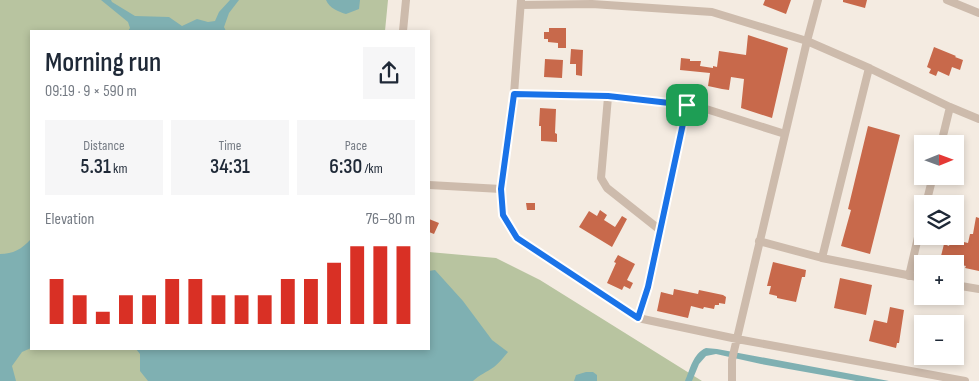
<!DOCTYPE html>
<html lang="en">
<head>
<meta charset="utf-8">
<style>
	body { margin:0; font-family:"Sofia Sans Condensed",sans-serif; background:#f6f6f7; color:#1f2937; height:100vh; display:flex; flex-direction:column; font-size:19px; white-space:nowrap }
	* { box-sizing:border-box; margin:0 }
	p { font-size:16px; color:#747a83 }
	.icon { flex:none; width:28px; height:28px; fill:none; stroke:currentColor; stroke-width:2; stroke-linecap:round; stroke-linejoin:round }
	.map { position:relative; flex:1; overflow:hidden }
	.panel { position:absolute; left:30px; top:30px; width:400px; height:320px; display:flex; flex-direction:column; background:#fff; border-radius:0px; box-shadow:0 2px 8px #0003 }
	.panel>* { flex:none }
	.needle { width:32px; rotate:89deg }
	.buttons { position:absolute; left:914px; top:135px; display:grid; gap:10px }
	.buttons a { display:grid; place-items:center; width:50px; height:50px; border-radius:0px; background:#fff; box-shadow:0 2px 8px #0003; font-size:25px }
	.pin { position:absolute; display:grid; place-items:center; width:42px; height:42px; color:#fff; margin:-21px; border-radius:10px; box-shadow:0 2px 8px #0006 }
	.round { display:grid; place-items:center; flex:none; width:52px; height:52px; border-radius:0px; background:#f6f6f7 }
	.head { display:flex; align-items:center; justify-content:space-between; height:85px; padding:0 15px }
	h1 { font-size:28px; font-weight:600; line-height:38px }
	.stats { display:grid; grid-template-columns:repeat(3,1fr); gap:8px; height:85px; padding:5px 15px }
	.stats div { display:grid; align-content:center; border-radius:0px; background:#f6f6f7; text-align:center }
	.stats b { font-size:21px; font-weight:600 }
	.stats small { font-size:14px; font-weight:400 }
	.stats p { font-size:14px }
	.chart { height:140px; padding:10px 15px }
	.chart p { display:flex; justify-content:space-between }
	.chart svg { width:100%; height:90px; margin-top:5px; stroke:#d93025; stroke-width:6 }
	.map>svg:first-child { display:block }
</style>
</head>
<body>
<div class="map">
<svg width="979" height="381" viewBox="0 0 979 381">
	<rect width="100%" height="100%" fill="#f4ebe1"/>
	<!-- green -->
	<path fill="#b8c4a0" d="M0,0H388L385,31H31V349H429V252L496,258L540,280L702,381H0Z"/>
	<!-- water -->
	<path fill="#7fb0b2" d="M101,0H111L112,2L135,16L169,17L182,26L197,19L208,22L215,21L219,12L230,0H239L229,13L224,27L226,31H128L130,28L128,22Z
		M326,0H360L359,9L346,14C339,12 329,8 326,0Z
		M31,239V348L22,352L12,366L16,381H0V254C13,254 22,249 31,239Z
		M435,270L463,301L492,340L508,352C503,358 499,363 494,367C487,372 479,375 473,381H148L140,371V354L136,349H429V271Z
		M706,348L717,349L889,381H856L761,364L716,354L706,356L699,364L692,381H685C690,370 693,353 706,348Z
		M586,372H593L597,375V381H574L576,375Z"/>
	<!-- building -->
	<path fill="#c8694b" d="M765,0H791L786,14L763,5Z
		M843,0H867L865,8L843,2Z
		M549,28H566V48H558V43L548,42V39H544V32H549Z
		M748,35L788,48L772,118L741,108L744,79L731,77L729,90L722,89L708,86L710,73L680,70L681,58L690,59V61H701L700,66L713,68V66L717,67L719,51L746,55Z
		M934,47L956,56L955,57L963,60L960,70L952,67L949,76L938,71L936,76L929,73L931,69L927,67Z
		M571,49L583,50L582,76L576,75V64H570Z
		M545,59L563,60L562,78L544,77Z
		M540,108L556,109L555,133L557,134V142L541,141V126H539Z
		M868,126L900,135L870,254L841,246L851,210L848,209Z
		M526,203H535V210H527Z
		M600,210L607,215L604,220L615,227L622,216L627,219L612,247L579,227L589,211L597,216Z
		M976,217L979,218V271L965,268L966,266L940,260L944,244L949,246L951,239L968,243L970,234H973Z
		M429,219L439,223L434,234L429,232Z
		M618,255L635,264L627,280L633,283L630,289L624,286L622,290L607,283L616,263L614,262Z
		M773,262L806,270L805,277H802L796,302L777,298V296L769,294L771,286H767Z
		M840,278L872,285L866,315L834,308Z
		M674,289L698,294L699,290L723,295L726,297L725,304L719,303V305H715L714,309L704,307L703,309L691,306L688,318L657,311L661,292L673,295Z
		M890,307L904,310L899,343H897L896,348L869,341L874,320L887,323Z"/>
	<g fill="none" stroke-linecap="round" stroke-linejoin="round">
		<!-- minor -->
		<path stroke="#cdbbac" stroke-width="8" d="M521,0L514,94L501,189L503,215L517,238L638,318L737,339L965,381
			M947,0L979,13
			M521,5L592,4L712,12L807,41L869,68L950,107L979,119
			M403,31L406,0
			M514,94L608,97L687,105L703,108L785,134
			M608,97L601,178L607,188L660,230
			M941,144L950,107
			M429,185L501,189
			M926,204L933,176
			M759,241L822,258L922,278
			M822,258L869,68
			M909,276L922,220
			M955,285L979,289
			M638,318L648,287L687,105
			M732,381V360L734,351L807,41L818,0"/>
	</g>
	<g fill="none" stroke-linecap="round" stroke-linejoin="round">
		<defs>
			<path id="route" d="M514,94L608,96L687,105L648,287L638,318L517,238L503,215L501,189Z"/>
		</defs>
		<!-- route casing -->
		<use href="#route" stroke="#fff" stroke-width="10"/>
		<!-- route -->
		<use href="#route" stroke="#1a73e8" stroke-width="6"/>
	</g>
</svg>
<div class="buttons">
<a><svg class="needle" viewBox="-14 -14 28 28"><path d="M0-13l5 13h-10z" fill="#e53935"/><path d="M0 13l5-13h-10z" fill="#747a83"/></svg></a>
<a><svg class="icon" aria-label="layers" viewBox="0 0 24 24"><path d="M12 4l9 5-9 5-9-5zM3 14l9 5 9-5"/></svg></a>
<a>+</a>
<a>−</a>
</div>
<div class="pin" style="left:687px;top:105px;background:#1e9e55"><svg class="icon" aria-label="arrive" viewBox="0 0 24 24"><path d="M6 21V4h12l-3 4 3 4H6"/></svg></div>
<section class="panel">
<div class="head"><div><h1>Morning run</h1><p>09:19 · 9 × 590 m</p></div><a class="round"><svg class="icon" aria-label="share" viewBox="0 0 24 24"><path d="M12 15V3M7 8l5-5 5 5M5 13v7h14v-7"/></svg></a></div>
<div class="stats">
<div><p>Distance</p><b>5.31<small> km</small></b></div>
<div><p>Time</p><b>34:31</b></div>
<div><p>Pace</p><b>6:30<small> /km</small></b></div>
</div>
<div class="chart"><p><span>Elevation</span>76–80 m</p>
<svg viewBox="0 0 160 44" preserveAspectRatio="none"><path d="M5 44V22M15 44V30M25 44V38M35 44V30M45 44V30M55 44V22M65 44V22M75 44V30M85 44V30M95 44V30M105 44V22M115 44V22M125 44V14M135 44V6M145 44V6M155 44V6"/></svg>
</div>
</section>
</div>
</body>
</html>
